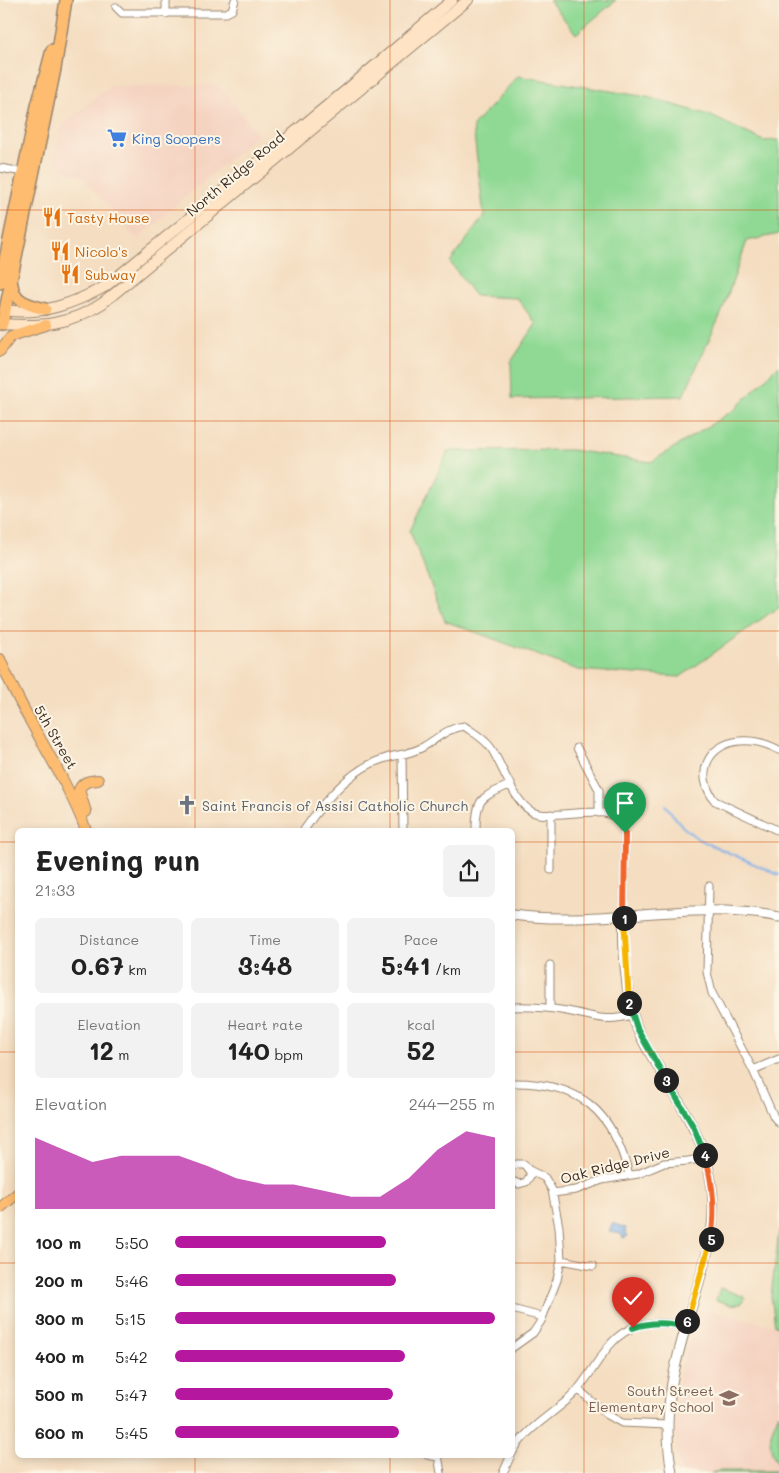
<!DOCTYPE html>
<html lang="en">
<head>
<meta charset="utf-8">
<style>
	body { margin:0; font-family:Mali,sans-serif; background:#f2f2f2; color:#222; height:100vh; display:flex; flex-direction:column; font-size:19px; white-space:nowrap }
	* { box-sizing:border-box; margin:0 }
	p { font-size:16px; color:#767676 }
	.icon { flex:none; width:28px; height:28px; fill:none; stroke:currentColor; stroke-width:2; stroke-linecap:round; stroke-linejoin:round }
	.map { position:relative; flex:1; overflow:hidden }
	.drawer { position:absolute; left:15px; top:828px; width:500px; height:630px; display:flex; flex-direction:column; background:#fff; border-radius:8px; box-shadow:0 2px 8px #0003 }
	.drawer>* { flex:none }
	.pin { position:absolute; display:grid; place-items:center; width:42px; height:42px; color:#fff; margin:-51px -21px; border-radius:50% 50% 50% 0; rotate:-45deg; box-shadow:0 0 5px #0007 }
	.pin .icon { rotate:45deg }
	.km { position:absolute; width:25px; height:25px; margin:-12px; border-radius:50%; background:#222; color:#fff; font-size:14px; line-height:25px; text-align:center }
	.round { display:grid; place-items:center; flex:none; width:52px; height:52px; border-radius:8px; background:#f2f2f2 }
	.overview { display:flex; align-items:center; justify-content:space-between; height:85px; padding:0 20px }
	h1 { font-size:28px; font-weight:700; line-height:38px }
	.stats { display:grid; grid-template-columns:repeat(3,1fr); gap:8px; height:85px; padding:5px 20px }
	.stats div { display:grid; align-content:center; border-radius:8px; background:#f2f2f2; text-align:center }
	.stats b { font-size:25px; font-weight:700 }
	.stats small { font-size:14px; font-weight:400 }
	.stats p { font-size:14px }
	.chart { height:140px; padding:10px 20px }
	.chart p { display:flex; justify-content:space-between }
	.chart svg { width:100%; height:90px; margin-top:5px; fill:#b5179e; opacity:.7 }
	ul { padding:0 20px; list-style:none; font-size:16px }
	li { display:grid; grid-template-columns:80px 60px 1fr; align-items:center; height:38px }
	li i { height:12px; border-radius:6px; background:#b5179e }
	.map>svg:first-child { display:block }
</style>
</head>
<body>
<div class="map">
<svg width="779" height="1473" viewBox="0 0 779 1473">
	<rect width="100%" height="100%" fill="#fcf5e5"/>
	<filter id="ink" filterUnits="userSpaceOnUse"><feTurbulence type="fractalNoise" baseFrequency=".02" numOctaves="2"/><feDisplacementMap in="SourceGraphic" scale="10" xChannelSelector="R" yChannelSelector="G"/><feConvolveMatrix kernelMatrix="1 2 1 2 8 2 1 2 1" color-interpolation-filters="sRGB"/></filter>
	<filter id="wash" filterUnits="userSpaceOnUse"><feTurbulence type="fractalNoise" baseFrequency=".0096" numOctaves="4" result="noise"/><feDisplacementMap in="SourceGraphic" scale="20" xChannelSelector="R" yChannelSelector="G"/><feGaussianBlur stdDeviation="1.12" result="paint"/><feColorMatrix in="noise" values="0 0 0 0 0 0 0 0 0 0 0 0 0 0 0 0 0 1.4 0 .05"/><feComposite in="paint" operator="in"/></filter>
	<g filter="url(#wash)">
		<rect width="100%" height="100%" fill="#f4ddc0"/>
		<!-- built -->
		<path fill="#f5d3c1" d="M219,85L258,134L137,239L82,177L63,169L55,161V152L62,125L110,86Z
			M698,1308L779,1326V1413L770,1437L772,1451L779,1465V1473H681L675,1435L676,1393L682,1365Z"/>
		<!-- green -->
		<path fill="#90d994" stroke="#668259" d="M549,0H616L576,34Z
			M518,76L647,97L709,115L764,141L779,140V234L747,241L721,314L683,396L512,399L511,362L536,324L517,298L475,296L450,262L484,216L473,126Z
			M779,365V608L770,613L680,677L578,670L445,621L410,531L448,451L572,450L651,462L734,410Z
			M779,1231V1326L775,1325L771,1296Z
			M720,1288L745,1297L742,1303L732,1305L716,1300Z
			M779,1413V1465C765,1445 770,1433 779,1413Z
			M718,1471H779V1473H711Z"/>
		<!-- water -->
		<path fill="#7cb0e9" stroke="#5c6d84" d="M612,1223L626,1228L625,1231L628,1236L623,1238L621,1234L609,1232Z"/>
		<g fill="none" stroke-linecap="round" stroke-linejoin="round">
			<!-- stream -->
			<path stroke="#7cb0e9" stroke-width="2" d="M665,805L683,827L698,839L779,875"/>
		</g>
	</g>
	<g filter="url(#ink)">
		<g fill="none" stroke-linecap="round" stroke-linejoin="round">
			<defs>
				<path id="minor" d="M166,0V14
					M116,7L122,13H226L232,10L235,0
					M0,168L23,172
					M577,748L599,790V813
					M779,750C768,744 753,740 740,741C707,744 694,775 715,801L779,831
					M402,755L403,830
					M551,814V870
					M304,830C323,802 350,769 383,759C397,754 409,755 423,747C437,739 447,728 464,726C474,733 484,738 491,748C503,766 515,806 535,813C555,820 608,802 621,822C623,825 624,830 625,833L624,915
					M476,830C476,796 482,798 511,784
					M709,886L707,972L712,993L753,1070L774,1117L779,1123
					M512,1007C531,1006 549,1008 567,1011C594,1016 604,1023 632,1015
					M550,1008V965
					M753,1070L779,1059
					M512,1083C580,1082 613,1111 629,1175
					M512,1166L517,1164H524L530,1172V1176L526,1182L519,1184L512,1181
					M553,1193L576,1190L602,1180L638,1174L664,1163L688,1161L706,1158
					M561,1260L593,1266
					M512,1309L542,1317
					M512,1348L533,1333L541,1321L557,1280L561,1260L559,1227L552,1190L545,1178L529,1170
					M578,1389L606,1414L622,1423L667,1425
					M512,1453C527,1427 552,1415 573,1395C587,1380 596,1362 609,1346C628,1322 658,1319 686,1327
					M427,1455L438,1457
					M438,1455L441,1473
					M503,1473L511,1455"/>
				<path id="tertiary" d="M512,915C601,927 690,899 779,917
					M624,915C622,946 626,1000 637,1028C643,1043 652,1057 661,1071C695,1129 723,1170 710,1241C691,1323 656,1386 672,1473"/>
				<path id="secondary" d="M5,310C41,316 75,303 106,286L345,91L452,0
					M2,324C41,327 69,325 103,303L468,0"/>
				<path id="primary" d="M0,351L11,336L46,325
					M0,659C24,719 63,770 86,830
					M86,812L79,790C83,781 89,781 98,780
					M0,1208L18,1193"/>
				<path id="trunk" d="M0,283L37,106L52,50
					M12,284C13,302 30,305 45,309
					M0,324H2L5,310L55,69L66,0"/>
			</defs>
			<!-- minor casing -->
			<use href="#minor" stroke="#98846f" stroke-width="9"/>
			<!-- tertiary casing -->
			<use href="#tertiary" stroke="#98846f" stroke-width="11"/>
			<!-- secondary casing -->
			<use href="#secondary" stroke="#98846f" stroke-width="12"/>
			<!-- primary casing -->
			<use href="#primary" stroke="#98846f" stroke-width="12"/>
			<!-- trunk casing -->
			<use href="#trunk" stroke="#98846f" stroke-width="14"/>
			<!-- minor -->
			<use href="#minor" stroke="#fff" stroke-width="7"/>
			<!-- tertiary -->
			<use href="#tertiary" stroke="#fff" stroke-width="9"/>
			<!-- secondary -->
			<use href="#secondary" stroke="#fee4c5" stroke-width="10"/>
			<!-- primary -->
			<use href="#primary" stroke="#fdbc6f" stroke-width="10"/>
			<!-- trunk -->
			<use href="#trunk" stroke="#fdbc6f" stroke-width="11"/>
		</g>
	</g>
	<g fill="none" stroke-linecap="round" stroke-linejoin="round" filter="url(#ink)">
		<defs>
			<path id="split-1" d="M624,918L625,833"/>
			<path id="split-2" d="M624,918L629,1003"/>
			<path id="split-3" d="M629,1003L637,1028L666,1080"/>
			<path id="split-4" d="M666,1080L693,1126L705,1155"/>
			<path id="split-5" d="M705,1155C713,1183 716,1211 711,1239"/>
			<path id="split-6" d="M687,1321L711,1239"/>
			<path id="split-7" d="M633,1328C651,1321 668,1322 686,1327L687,1321"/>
		</defs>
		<!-- split-1 casing -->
		<use href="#split-1" stroke="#fff" stroke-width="10"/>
		<!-- split-2 casing -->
		<use href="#split-2" stroke="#fff" stroke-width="10"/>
		<!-- split-3 casing -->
		<use href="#split-3" stroke="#fff" stroke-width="10"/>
		<!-- split-4 casing -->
		<use href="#split-4" stroke="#fff" stroke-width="10"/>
		<!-- split-5 casing -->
		<use href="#split-5" stroke="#fff" stroke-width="10"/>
		<!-- split-6 casing -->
		<use href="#split-6" stroke="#fff" stroke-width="10"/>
		<!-- split-7 casing -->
		<use href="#split-7" stroke="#fff" stroke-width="10"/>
		<!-- split-1 -->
		<use href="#split-1" stroke="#f0652b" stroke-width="6"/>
		<!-- split-2 -->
		<use href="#split-2" stroke="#f5b400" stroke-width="6"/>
		<!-- split-3 -->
		<use href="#split-3" stroke="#22a559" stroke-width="6"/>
		<!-- split-4 -->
		<use href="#split-4" stroke="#22a559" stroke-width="6"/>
		<!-- split-5 -->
		<use href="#split-5" stroke="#f0652b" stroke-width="6"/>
		<!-- split-6 -->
		<use href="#split-6" stroke="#f5b400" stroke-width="6"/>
		<!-- split-7 -->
		<use href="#split-7" stroke="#22a559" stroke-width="6"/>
	</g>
	<!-- grid -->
	<path fill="none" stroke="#d7540e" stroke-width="1" stroke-opacity="0.55" d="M195,0V830M390,0V830M584,0V1473M0,210H779M0,421H779M0,631H779M0,842H18M512,842H779M0,1052H18M512,1052H779M0,1263H18M512,1263H779M195,1455V1473M390,1455V1473"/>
	<!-- icons -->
	<defs>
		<symbol id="supermarket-bare" viewBox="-9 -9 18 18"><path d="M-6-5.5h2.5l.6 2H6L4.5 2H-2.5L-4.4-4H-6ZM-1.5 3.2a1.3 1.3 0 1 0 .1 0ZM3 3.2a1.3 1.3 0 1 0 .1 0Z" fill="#3f7fe0" stroke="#fcf5e5" stroke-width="2.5" paint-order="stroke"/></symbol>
		<symbol id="restaurant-bare" viewBox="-9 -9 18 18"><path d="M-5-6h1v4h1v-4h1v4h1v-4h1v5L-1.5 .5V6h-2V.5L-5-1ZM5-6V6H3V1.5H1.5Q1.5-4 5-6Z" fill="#e8710a" stroke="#fcf5e5" stroke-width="2.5" paint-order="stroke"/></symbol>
		<symbol id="church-bare" viewBox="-9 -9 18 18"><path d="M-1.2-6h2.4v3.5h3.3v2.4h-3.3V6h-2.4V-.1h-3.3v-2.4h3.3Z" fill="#6b7280" stroke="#fcf5e5" stroke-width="2.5" paint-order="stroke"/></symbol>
		<symbol id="school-bare" viewBox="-9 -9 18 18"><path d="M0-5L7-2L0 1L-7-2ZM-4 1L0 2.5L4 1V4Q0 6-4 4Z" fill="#8d6e63" stroke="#fcf5e5" stroke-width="2.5" paint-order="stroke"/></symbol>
	</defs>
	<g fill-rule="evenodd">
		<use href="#supermarket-bare" x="103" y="124" width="28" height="28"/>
		<use href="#restaurant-bare" x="38" y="203" width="28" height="28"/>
		<use href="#restaurant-bare" x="46" y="237" width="28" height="28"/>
		<use href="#restaurant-bare" x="56" y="260" width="28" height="28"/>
		<use href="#church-bare" x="173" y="791" width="28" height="28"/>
		<use href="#school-bare" x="715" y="1384" width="28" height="28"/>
	</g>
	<g text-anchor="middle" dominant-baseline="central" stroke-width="4" stroke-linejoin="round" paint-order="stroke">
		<!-- shop labels -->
		<g font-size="14" fill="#366cbe" stroke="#fcf5e5" text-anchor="start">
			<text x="132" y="138">King Soopers</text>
		</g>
		<!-- street labels -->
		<g font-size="14" fill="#3b2a1e" stroke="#fcf5e5">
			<text transform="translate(235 174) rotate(-40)">North Ridge Road</text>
			<text transform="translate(56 737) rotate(60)">5th Street</text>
			<text transform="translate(615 1165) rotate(-14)">Oak Ridge Drive</text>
		</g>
		<!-- food labels -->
		<g font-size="14" fill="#c56008" stroke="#fcf5e5" text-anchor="start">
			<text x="67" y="217">Tasty House</text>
			<text x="75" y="251">Nicolo's</text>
			<text x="85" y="274">Subway</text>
		</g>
		<!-- worship labels -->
		<g font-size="14" fill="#5b616d" stroke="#fcf5e5" text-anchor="start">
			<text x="202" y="805">Saint Francis of Assisi Catholic Church</text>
		</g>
		<!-- education labels -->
		<g font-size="14" fill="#785e54" stroke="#fcf5e5" text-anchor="end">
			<text x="714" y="1390">South Street<tspan x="714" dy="16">Elementary School</tspan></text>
		</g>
	</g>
</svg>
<div class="pin" style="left:625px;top:833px;background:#1e9e55"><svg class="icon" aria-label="arrive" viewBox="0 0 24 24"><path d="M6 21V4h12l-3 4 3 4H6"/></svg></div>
<div class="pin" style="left:633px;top:1328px;background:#d93025"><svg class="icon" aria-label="check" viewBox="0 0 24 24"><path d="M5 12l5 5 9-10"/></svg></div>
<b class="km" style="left:624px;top:918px">1</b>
<b class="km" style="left:629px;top:1003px">2</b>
<b class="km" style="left:666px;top:1080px">3</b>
<b class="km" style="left:705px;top:1155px">4</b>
<b class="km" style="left:711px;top:1239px">5</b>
<b class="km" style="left:687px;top:1321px">6</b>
<section class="drawer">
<div class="overview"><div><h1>Evening run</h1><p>21:33</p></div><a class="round"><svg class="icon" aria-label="share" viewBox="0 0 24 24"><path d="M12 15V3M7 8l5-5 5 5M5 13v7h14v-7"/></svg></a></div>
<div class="stats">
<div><p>Distance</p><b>0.67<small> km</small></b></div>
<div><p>Time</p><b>3:48</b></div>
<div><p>Pace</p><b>5:41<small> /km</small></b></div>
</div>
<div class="stats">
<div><p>Elevation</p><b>12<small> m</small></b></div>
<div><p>Heart rate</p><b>140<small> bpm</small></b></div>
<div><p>kcal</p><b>52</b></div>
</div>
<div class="chart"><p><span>Elevation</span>244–255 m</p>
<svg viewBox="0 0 160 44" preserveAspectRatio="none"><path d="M0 44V9L10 15L20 21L30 18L40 18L50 18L60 23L70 29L80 32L90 32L100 35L110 38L120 38L130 29L140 15L150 6L160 9V44z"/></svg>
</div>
<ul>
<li><b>100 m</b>5:50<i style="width:66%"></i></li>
<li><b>200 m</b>5:46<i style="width:69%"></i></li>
<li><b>300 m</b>5:15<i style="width:100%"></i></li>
<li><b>400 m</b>5:42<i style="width:72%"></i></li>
<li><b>500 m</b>5:47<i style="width:68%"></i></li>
<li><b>600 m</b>5:45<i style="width:70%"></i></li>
</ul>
</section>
</div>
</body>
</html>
